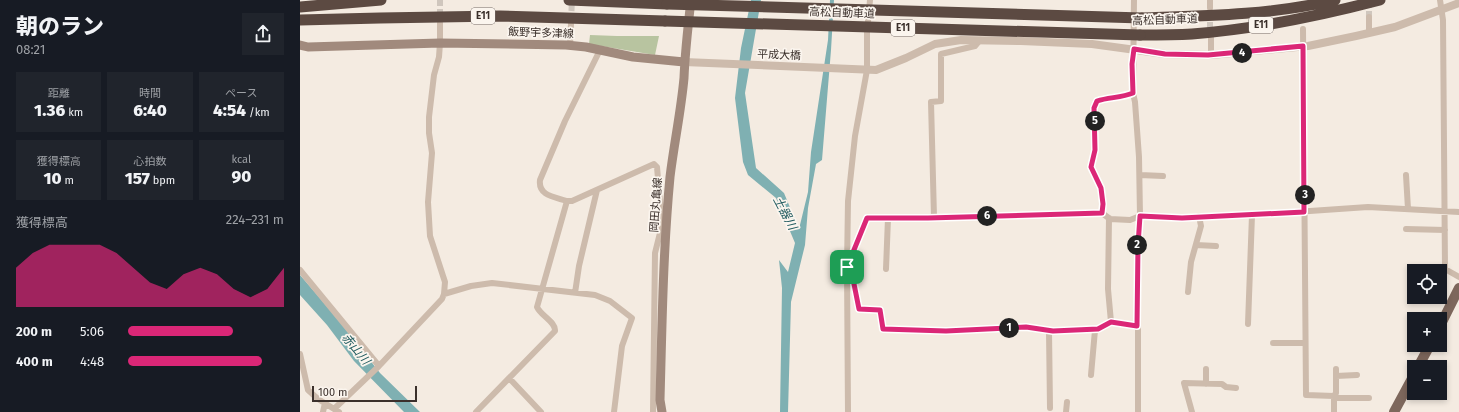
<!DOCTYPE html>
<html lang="ja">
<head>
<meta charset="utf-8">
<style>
	body { margin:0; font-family:"Fira Sans","Noto Sans JP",sans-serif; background:#20242c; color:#f1f3f6; height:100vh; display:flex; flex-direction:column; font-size:15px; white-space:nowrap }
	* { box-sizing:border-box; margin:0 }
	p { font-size:13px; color:#9ea1a6 }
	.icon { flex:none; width:22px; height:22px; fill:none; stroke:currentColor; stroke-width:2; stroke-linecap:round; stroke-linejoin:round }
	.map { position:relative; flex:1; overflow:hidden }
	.details { display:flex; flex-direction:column; background:#171b24; width:300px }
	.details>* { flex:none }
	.fabs { position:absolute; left:1107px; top:264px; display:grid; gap:8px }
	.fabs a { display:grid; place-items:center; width:40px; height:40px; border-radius:0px; background:#171b24; box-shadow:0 2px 6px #0003; font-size:20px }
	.scale { position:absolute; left:12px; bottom:10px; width:105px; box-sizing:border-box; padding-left:4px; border:2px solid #3b302b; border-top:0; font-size:11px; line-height:14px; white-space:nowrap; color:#3b302b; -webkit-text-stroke:3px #fbf5ee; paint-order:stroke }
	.pin { position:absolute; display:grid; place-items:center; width:34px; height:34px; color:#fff; margin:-17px; border-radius:8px; box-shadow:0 2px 6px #0006 }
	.km { position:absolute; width:20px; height:20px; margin:-10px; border-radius:50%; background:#222; color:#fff; font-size:11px; line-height:20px; text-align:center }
	.round { display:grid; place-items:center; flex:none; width:42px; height:42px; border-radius:0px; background:#20242c }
	.headline { display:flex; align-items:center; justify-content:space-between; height:68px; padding:0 16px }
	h1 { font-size:22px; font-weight:800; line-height:30px }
	.figures { display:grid; grid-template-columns:repeat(3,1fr); gap:6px; height:68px; padding:4px 16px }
	.figures div { display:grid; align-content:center; border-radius:0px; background:#20242c; text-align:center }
	.figures b { font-size:17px; font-weight:800 }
	.figures small { font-size:11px; font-weight:400 }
	.figures p { font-size:11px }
	.chart { height:112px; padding:8px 16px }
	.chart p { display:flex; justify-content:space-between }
	.chart svg { width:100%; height:72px; margin-top:4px; fill:#db2777; opacity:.7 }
	ul { padding:0 16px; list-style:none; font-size:13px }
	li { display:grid; grid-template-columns:64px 48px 1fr; align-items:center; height:30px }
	li i { height:10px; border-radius:5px; background:#db2777 }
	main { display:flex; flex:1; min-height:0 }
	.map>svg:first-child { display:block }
</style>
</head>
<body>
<main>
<section class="details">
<div class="headline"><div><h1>朝のラン</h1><p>08:21</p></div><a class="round"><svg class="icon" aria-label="share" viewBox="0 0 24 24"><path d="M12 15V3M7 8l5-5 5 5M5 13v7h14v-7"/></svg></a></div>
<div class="figures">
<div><p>距離</p><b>1.36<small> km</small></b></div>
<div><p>時間</p><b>6:40</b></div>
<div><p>ペース</p><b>4:54<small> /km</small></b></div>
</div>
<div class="figures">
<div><p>獲得標高</p><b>10<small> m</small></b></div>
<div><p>心拍数</p><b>157<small> bpm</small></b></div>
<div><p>kcal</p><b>90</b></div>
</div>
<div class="chart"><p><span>獲得標高</span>224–231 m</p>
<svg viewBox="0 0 160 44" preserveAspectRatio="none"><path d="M0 44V20L10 11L20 6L30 6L40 6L50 6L60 11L70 20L80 29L90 33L100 24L110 20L120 24L130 33L140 38L150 33L160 20V44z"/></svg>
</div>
<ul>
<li><b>200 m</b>5:06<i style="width:67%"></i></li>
<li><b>400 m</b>4:48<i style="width:86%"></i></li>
</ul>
</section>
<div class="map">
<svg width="1159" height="412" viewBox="0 0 1159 412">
	<rect width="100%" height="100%" fill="#f4ebe1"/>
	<!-- green -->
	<path fill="#b8c4a0" d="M290,35L317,36H359L355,55L289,44Z"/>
	<!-- water -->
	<path fill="#7fb0b2" d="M451,0H461L445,93L456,168L484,193L499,229L508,192L511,152L528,40L530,0H534L531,50L522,160L516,164L508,208L505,245L491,302L488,412H480L482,288L479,260L488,272L495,243L476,198L448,175L443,162L435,98L441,48Z
		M0,275L37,318L80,373L120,412H104L54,361L27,325L0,295Z"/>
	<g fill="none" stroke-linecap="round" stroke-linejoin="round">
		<!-- minor-tunnel -->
		<path stroke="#cfc6bd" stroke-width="6" stroke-dasharray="6 3" stroke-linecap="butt" d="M140,0V20
			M1069,2V17
			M910,13V34
			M271,20L272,0"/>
		<!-- minor -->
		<path stroke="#cdbbac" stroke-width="6" d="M834,0L833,93L835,102L839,157L840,216L838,245V412
			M1140,0L1143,20L1145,269L1159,277
			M910,8V0
			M1069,17V33
			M1003,29L1006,395L1034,396V412
			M911,37V55
			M270,46L271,24
			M840,175L863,176
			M1106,175L1108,209
			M267,201H272L354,164L357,167L362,225L366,226
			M802,213L803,204L801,188L791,167L795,150L794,107L797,101C809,97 821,98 833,93
			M634,217L631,102L641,101V54L675,46L680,40
			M809,218L808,289L811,322
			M1106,229L1145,230
			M896,245L916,246
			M586,269L588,218
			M0,270L79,366
			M888,292L891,262L901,226L899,216
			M275,293L279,266L297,190
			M144,294L171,286L192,283L295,295L310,301L332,318L322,346L314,412
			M948,324L952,215
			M837,326L811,322L798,329L753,331L726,327L646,331L583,329L580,310L559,309L552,274L547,267L567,218H628L802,213L810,219L830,220L840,216L882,218L952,215L1068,207L1159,212
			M749,331L750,408
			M973,343H1005
			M0,354L8,390L18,399L39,412
			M906,369V384
			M791,375L795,330
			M1036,376L1057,375
			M209,378L241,412
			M1034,396L1036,393V369
			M1034,398H1069
			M34,409L79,366L142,299L144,294L145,282L130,236L128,202L132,153L129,133V117L134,75L139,57L140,43V23
			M23,412L25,403
			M176,412L255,331C256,322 241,316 237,307L267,201C255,197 238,196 240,180L265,121L300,50
			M353,412L355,253L362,225
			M548,412L547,267L548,201L555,136L567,70V32L570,0
			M766,412L767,402
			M892,412L884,383L922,384L926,387L936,388"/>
		<!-- tertiary -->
		<path stroke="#cdbbac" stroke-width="8" d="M384,62L576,70L606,58L635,44L661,40L721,41L792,44L865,54L911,55L1008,46L1056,36L1095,27L1159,3"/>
		<!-- secondary -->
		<path stroke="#a18a7d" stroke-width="9" d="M0,45L8,47L140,43L266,45L286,47L333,57L384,62
			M362,412L360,400C362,326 363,251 370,177C374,144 381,111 384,78C385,52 388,26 391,0"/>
		<!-- primary -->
		<path stroke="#7d675c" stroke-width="10" d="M1140,326L1159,288
			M1118,367L1130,345
			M1094,412L1114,375"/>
		<!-- motorway -->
		<path stroke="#5c4a42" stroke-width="11" d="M269,0L367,4
			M0,7L81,0
			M842,18C906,16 972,15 1035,0
			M0,20L80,18L200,16L365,21
			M840,35C858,35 875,35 892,34C956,29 1019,16 1080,0"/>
		<!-- motorway-bridge -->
		<path stroke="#5c4a42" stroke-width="11" d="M367,4L842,18
			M365,21L840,35"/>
	</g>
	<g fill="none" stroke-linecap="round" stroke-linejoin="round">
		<defs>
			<path id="route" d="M1003,46L1004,212L882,218L840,216L838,245L837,326L811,322L798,329L753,331L726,327L646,331L583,329L580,310L559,309L552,274L547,267L567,218H628L802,213L803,204L801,188L791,167L795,150L794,108L797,101C809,97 821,98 833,93L832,64L834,49L865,54L908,55Z"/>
		</defs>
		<!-- route casing -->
		<use href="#route" stroke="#fff" stroke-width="8"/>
		<!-- route -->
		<use href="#route" stroke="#db2777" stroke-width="5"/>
	</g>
	<g text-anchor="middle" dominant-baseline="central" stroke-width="3.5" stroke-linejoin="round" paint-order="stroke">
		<!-- shield labels -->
		<g fill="#fbf5ee" stroke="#756b66" stroke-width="1">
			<rect x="171" y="8" width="24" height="16" rx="3"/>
			<rect x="949" y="17" width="24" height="16" rx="3"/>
			<rect x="591" y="20" width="24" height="16" rx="3"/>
		</g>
		<g font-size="10" font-weight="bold" fill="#3b302b">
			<text x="183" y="16">E11</text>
			<text x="961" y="25">E11</text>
			<text x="603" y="28">E11</text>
		</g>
		<!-- street labels -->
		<g font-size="11" fill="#3b302b" stroke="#fbf5ee">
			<text transform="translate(542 13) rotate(2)">高松自動車道</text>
			<text transform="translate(865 20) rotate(-2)">高松自動車道</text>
			<text transform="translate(241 33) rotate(2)">飯野宇多津線</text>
			<text transform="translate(479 55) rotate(2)">平成大橋</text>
			<text transform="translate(356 205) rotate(-86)">岡田丸亀線</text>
		</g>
		<!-- water labels -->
		<g font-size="12" font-style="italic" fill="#1f5a5e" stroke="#fbf5ee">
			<text transform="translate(485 213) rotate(62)">土器川</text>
			<text transform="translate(56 349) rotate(50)">赤山川</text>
		</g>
	</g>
</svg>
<div class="fabs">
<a><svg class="icon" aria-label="locate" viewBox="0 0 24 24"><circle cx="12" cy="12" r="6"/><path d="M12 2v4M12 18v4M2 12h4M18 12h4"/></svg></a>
<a>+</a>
<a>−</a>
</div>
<div class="scale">100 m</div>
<div class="pin" style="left:547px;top:267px;background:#1e9e55"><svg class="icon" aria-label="arrive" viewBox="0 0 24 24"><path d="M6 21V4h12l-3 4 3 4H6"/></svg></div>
<b class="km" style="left:709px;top:328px">1</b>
<b class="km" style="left:837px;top:245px">2</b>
<b class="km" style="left:1005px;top:195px">3</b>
<b class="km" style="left:942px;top:53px">4</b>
<b class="km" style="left:795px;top:121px">5</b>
<b class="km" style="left:687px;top:216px">6</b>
</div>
</main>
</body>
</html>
